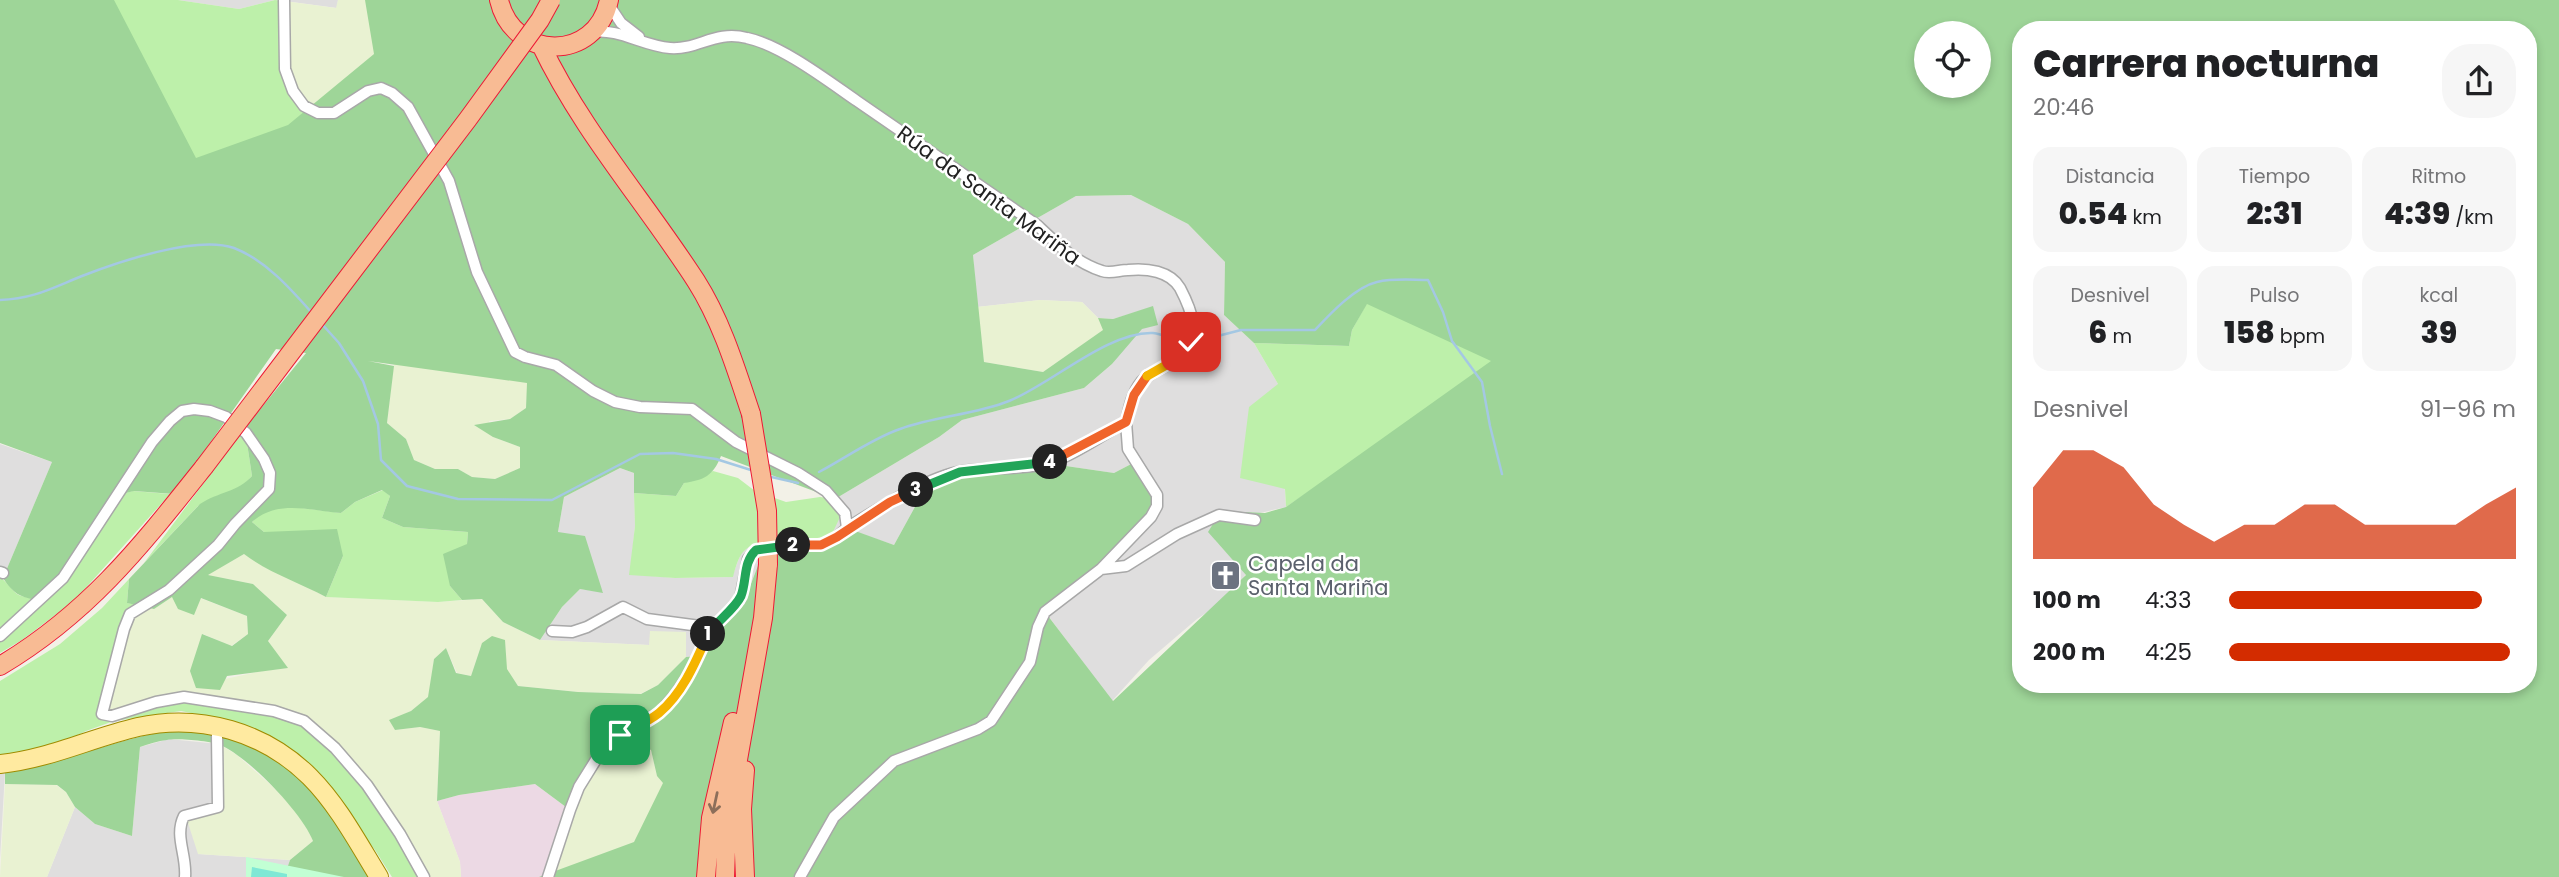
<!DOCTYPE html>
<html lang="es">
<head>
<meta charset="utf-8">
<style>
	body { margin:0; font-family:Poppins,sans-serif; background:#f6f6f6; color:#202124; height:100vh; display:flex; flex-direction:column; font-size:26px; white-space:nowrap }
	* { box-sizing:border-box; margin:0 }
	p { font-size:23px; color:#757577 }
	.icon { flex:none; width:38px; height:38px; fill:none; stroke:currentColor; stroke-width:2; stroke-linecap:round; stroke-linejoin:round }
	.map { position:relative; flex:1; overflow:hidden }
	.panel { position:absolute; left:2012px; top:21px; width:525px; height:672px; display:flex; flex-direction:column; background:#fff; border-radius:28px; box-shadow:0 4px 10px #0003 }
	.panel>* { flex:none }
	.controls { position:absolute; left:1914px; top:21px; display:grid; gap:14px }
	.controls a { display:grid; place-items:center; width:77px; height:77px; border-radius:50%; background:#fff; box-shadow:0 4px 10px #0003; font-size:35px }
	.pin { position:absolute; display:grid; place-items:center; width:60px; height:60px; color:#fff; margin:-30px; border-radius:14px; box-shadow:0 4px 10px #0006 }
	.km { position:absolute; width:35px; height:35px; margin:-18px; border-radius:50%; background:#222; color:#fff; font-size:19px; line-height:35px; text-align:center }
	.round { display:grid; place-items:center; flex:none; width:74px; height:74px; border-radius:28px; background:#f6f6f6 }
	.summary { display:flex; align-items:center; justify-content:space-between; height:119px; padding:0 21px }
	h1 { font-size:38px; font-weight:800; line-height:52px }
	.metrics { display:grid; grid-template-columns:repeat(3,1fr); gap:10px; height:119px; padding:7px 21px }
	.metrics div { display:grid; align-content:center; border-radius:18px; background:#f6f6f6; text-align:center }
	.metrics b { font-size:30px; font-weight:800 }
	.metrics small { font-size:19px; font-weight:400 }
	.metrics p { font-size:19px }
	.chart { height:196px; padding:14px 21px }
	.chart p { display:flex; justify-content:space-between }
	.chart svg { width:100%; height:126px; margin-top:7px; fill:#d32c00; opacity:.7 }
	ul { padding:0 21px; list-style:none; font-size:23px }
	li { display:grid; grid-template-columns:112px 84px 1fr; align-items:center; height:52px }
	li i { height:18px; border-radius:9px; background:#d32c00 }
	.map>svg:first-child { display:block }
</style>
</head>
<body>
<div class="map">
<svg width="2559" height="877" viewBox="0 0 2559 877">
	<rect width="100%" height="100%" fill="#f2f1e7"/>
	<!-- residential -->
	<path fill="#dfdede" d="M178,0H275L239,9Z
		M277,0H338L337,8Z
		M1131,195L1188,224L1225,262L1224,315L1254,343L1278,384L1286,507L1215,523V540L1246,574L1224,601L1197,619L1149,660L1112,701L1043,609L1135,462L1114,473L1059,465L927,485L894,545L847,529L825,552L759,563L742,607L718,627L698,656L686,657L685,632L649,645L540,640L562,607L580,589L603,592L558,532L564,497L620,468L634,473L635,526L630,574L675,578L732,577L741,553L755,542L820,540L835,499L939,437L962,420L1084,388L1112,364L1153,307L1113,319L1098,318L1082,302L1040,300L977,307L973,255L1076,196Z
		M0,444L52,462L3,578L0,577Z
		M169,739L219,744L217,805L198,854L290,860L284,877H47L75,807L95,824L132,836L140,747Z
		M0,771L5,772L0,859Z"/>
	<!-- industrial -->
	<path fill="#ecd9e4" d="M535,784L570,810L548,877H461L460,862L437,801L459,795Z"/>
	<!-- farmland -->
	<path fill="#e9f2d2" d="M338,0H373L383,46L334,113L304,106L285,69L284,1L336,8Z
		M411,212L529,367L526,408L510,419L489,421L493,437L520,447L521,468L495,479L472,477L458,469H435L414,460L406,439L387,423Z
		M1040,300L1082,302L1098,318L1104,330L1043,372L984,362L977,307Z
		M244,554L326,597L438,602L482,599L503,622L540,640L649,645L650,631L686,632V657L658,685L640,694L578,692L518,686L506,669L505,640L481,646L471,676L457,673L446,648L434,659L429,697L411,711L390,721L395,730L420,727L440,731L437,801L460,862L461,877H422L240,705L102,714L130,614L144,606L154,609L172,597L194,614L200,598L247,616L248,634L231,646L203,634L219,690L225,679L262,671L287,668L268,641L287,615L253,584L207,575Z
		M634,743L651,750L657,776L671,779L656,865L551,877L547,862L570,810L597,758L619,754Z
		M219,744L237,755L273,787L294,809L309,830L313,841L290,860L198,854L187,820L217,805Z
		M5,784L56,785L66,792L75,807L47,877H0Z"/>
	<!-- grass -->
	<path fill="#bdf0aa" d="M108,0H178L239,9L275,0L284,1V52L293,91L318,113L198,165Z
		M1367,303L1486,347L1497,364L1286,507L1285,489L1240,478L1249,407L1278,384L1254,343L1349,346L1352,330Z
		M248,424L247,443L252,476L242,487L198,506L144,563Z
		M713,471L738,478L755,491L786,502L820,497L835,499L841,515L832,534C806,546 762,531 743,552C738,558 735,569 733,577L675,578L629,575L635,526L634,493L676,496L684,483Z
		M383,490L390,496L382,518L403,527L468,532L467,544L450,586L462,600L438,602L326,597L343,556L264,532L252,522L264,509L287,506L341,513L355,502Z
		M133,491L170,494L74,601L22,640L0,653V577C19,593 11,598 42,598L117,495Z
		M129,579L127,603L144,606L130,614L102,714L184,697L302,720L340,754L424,877H392L375,850L327,789L230,724L201,715L181,711L114,721L86,731L52,748L0,756V681L60,644L102,608Z"/>
	<!-- forest -->
	<path fill="#9ed598" fill-rule="evenodd" d="M0,0H114L196,158L288,125L374,54L365,0H2559V877H539L634,842L663,783L657,776L651,750L634,743L619,754L605,757L570,810L535,784L459,795L437,801L440,731L420,727L395,730L389,720L411,711L428,697L434,659L446,648L456,673L471,676L482,643L492,636L505,640L507,669L518,686L578,692L641,694L658,685L686,657L698,656L718,627L742,607L759,563L773,559L779,546L821,545L847,528L894,545L927,485L960,472L1059,465L1114,473L1135,462L1157,506L1101,569L1045,612L1113,701L1246,575L1208,532L1221,511L1265,513L1286,507L1491,361L1367,304L1352,330L1349,346L1254,343L1224,315L1225,262L1188,224L1131,195L1076,196L973,255L984,362L1043,372L1103,330L1098,318L1113,319L1153,306L1158,325L1142,329L1112,364L1084,388L962,420L939,437L835,499L721,456C713,476 704,480 684,483L676,496L634,493V473L620,468L564,497L558,532L585,536L603,593L580,589L562,607L540,640L503,622L482,599L462,600L450,586L443,554L467,544L468,532L403,527L382,518L390,496L382,490L355,502L341,513C310,511 278,499 252,522L264,532L337,529L343,556L326,597C298,582 269,573 244,554L208,575L253,584L287,615L268,641L288,668L227,676L220,690L196,688L190,671L202,634L232,646L248,634L247,616L201,598L194,615L178,609L172,597L154,609L127,603L129,579L200,504C218,492 238,492 252,476L247,443L248,424L306,353L276,349L174,494L134,491L117,495L93,532L39,600C20,598 13,593 3,578L52,462L0,443ZM2021,30H2529V684H2021ZM1927,33H1979V86H1927ZM368,361L527,383L526,408L510,419L474,425L493,437L520,447V468L495,479L472,477L458,469H435L414,460L406,439L387,423L394,366Z
		M177,730C199,733 221,733 242,741C304,763 337,825 371,877H284L290,860L313,841C303,814 248,756 220,745C211,741 177,738 167,740C158,741 149,744 140,747L132,836L95,824L75,807L66,792L57,785L5,784V771C65,764 118,737 177,730Z"/>
	<!-- park -->
	<path fill="#c2ffd4" d="M246,857L344,877H246Z"/>
	<!-- pitch -->
	<path fill="#7fe8d5" d="M252,867L287,874V877H251Z"/>
	<g fill="none" stroke-linecap="round" stroke-linejoin="round">
		<!-- stream -->
		<path stroke="#a4c8e3" stroke-width="2.5" d="M0,300C33,299 52,288 82,276C118,262 196,235 234,248C265,260 290,288 312,313
			M321,323L339,343L363,381L378,424L381,460L407,486L458,499L552,500L640,454L673,453L716,459L754,471
			M1210,338L1241,330H1315C1330,314 1355,287 1377,282C1394,278 1412,280 1428,280L1443,312L1452,341L1482,382L1490,426L1502,474
			M819,472C844,459 873,438 900,429C935,416 974,415 1009,401C1050,385 1108,331 1153,333C1162,334 1171,338 1179,340
			M767,476L798,483"/>
		<defs>
			<path id="minor" d="M284,0L285,69L293,91L304,106L318,113H334L368,91L381,88L392,93L408,107L449,181L477,272L515,352L525,357L556,365L593,391L615,402L640,407L692,409L736,442L798,473L826,491L845,513L847,528L837,537L821,545L779,546L756,550L753,553L748,559L740,599L709,633L693,668L675,695L659,713L620,735L597,758L579,787L570,810L548,877
				M609,5L621,23L639,37
				M592,32C619,28 643,46 670,48C699,50 714,30 747,38C781,45 828,81 857,101C917,142 977,184 1037,225C1056,243 1076,263 1102,271C1110,274 1120,270 1128,270C1147,268 1170,271 1180,288C1191,309 1203,337 1181,356C1169,367 1152,370 1141,382C1132,393 1129,408 1126,422
				M1101,569L1126,566L1177,534L1219,515L1255,520
				M0,572L3,573
				M552,631L572,632L587,627L623,607L647,619L700,626L709,633
				M0,636L63,578L152,442L170,421L182,411L194,409L210,411L226,417L246,433L264,459L270,473L269,489L235,524L218,545L169,590L130,614L124,629L102,714L112,716L156,702L184,697L274,711L304,721L335,748L367,785L400,834L424,877
				M185,877C187,855 174,836 184,816L218,807L217,735
				M800,877L834,817L894,761L978,729L991,721L1030,662L1038,627L1045,612L1101,569L1151,517L1157,506V495L1128,449L1126,422C1103,434 1079,452 1055,461C1026,471 993,466 963,471C925,478 880,508 847,528"/>
			<path id="primary" d="M0,764C49,759 91,738 138,727C200,713 265,732 310,777C338,805 358,843 379,877"/>
			<path id="trunk" d="M499,0C513,61 596,63 609,0
				M541,45C582,131 645,202 696,281C722,322 736,369 751,414
				M0,666C89,613 141,546 204,467
				M706,877L711,818L733,722
				M725,877L727,822L763,618L768,564
				M745,877L742,809L745,770"/>
		</defs>
		<!-- minor casing -->
		<use href="#minor" stroke="#a8a8a8" stroke-width="13"/>
		<!-- primary casing -->
		<use href="#primary" stroke="#9f8c00" stroke-width="20"/>
		<!-- trunk casing -->
		<use href="#trunk" stroke="#ec1935" stroke-width="20"/>
		<!-- minor -->
		<use href="#minor" stroke="#fff" stroke-width="10"/>
		<!-- primary -->
		<use href="#primary" stroke="#ffeaa0" stroke-width="18"/>
		<!-- trunk -->
		<use href="#trunk" stroke="#f8bb94" stroke-width="18"/>
		<defs>
			<path id="trunk-bridge" d="M751,414L767,511L768,564
				M204,467L468,119L540,20L551,0"/>
		</defs>
		<!-- trunk-bridge casing -->
		<use href="#trunk-bridge" stroke="#ec1935" stroke-width="20" stroke-linecap="butt"/>
		<!-- trunk-bridge -->
		<use href="#trunk-bridge" stroke="#f8bb94" stroke-width="18"/>
	</g>
	<!-- one-way arrows -->
	<defs><path id="oneway-shaft" d="M-6 0H5M1.5-3L5.5 0L1.5 3" fill="none" stroke-width="1.6" stroke-linecap="round" stroke-linejoin="round" transform="scale(1.75)"/></defs>
	<use stroke="#8c6e5a" href="#oneway-shaft" transform="translate(715 803) rotate(102)"/>
	<g fill="none" stroke-linecap="round" stroke-linejoin="round">
		<defs>
			<path id="split-1" d="M620,735C633,728 648,722 659,713C683,693 696,661 708,634"/>
			<path id="split-2" d="M708,634C717,621 735,609 741,596C747,580 743,562 756,550L793,545"/>
			<path id="split-3" d="M793,545H821L837,537L890,502L916,490"/>
			<path id="split-4" d="M916,490L960,472L1050,462"/>
			<path id="split-5" d="M1050,462L1126,422L1134,395L1147,376"/>
			<path id="split-6" d="M1147,376L1182,356L1191,342"/>
		</defs>
		<!-- split-1 casing -->
		<use href="#split-1" stroke="#fff" stroke-width="14"/>
		<!-- split-2 casing -->
		<use href="#split-2" stroke="#fff" stroke-width="14"/>
		<!-- split-3 casing -->
		<use href="#split-3" stroke="#fff" stroke-width="14"/>
		<!-- split-4 casing -->
		<use href="#split-4" stroke="#fff" stroke-width="14"/>
		<!-- split-5 casing -->
		<use href="#split-5" stroke="#fff" stroke-width="14"/>
		<!-- split-6 casing -->
		<use href="#split-6" stroke="#fff" stroke-width="14"/>
		<!-- split-1 -->
		<use href="#split-1" stroke="#f5b400" stroke-width="9"/>
		<!-- split-2 -->
		<use href="#split-2" stroke="#22a559" stroke-width="9"/>
		<!-- split-3 -->
		<use href="#split-3" stroke="#f0652b" stroke-width="9"/>
		<!-- split-4 -->
		<use href="#split-4" stroke="#22a559" stroke-width="9"/>
		<!-- split-5 -->
		<use href="#split-5" stroke="#f0652b" stroke-width="9"/>
		<!-- split-6 -->
		<use href="#split-6" stroke="#f5b400" stroke-width="9"/>
	</g>
	<!-- icons -->
	<defs>
		<symbol id="church-square" viewBox="-11 -11 22 22"><rect x="-9" y="-9" width="18" height="18" rx="4" fill="#6b7280" stroke="#fff"/><path d="M-1.2-6h2.4v3.5h3.3v2.4h-3.3V6h-2.4V-.1h-3.3v-2.4h3.3Z" fill="#fff"/></symbol>
	</defs>
	<g fill-rule="evenodd">
		<use href="#church-square" x="1208" y="558" width="35" height="35"/>
	</g>
	<g text-anchor="middle" dominant-baseline="central" stroke-width="5" stroke-linejoin="round" paint-order="stroke">
		<!-- street labels -->
		<g font-size="21" fill="#212121" stroke="#fff">
			<text transform="translate(989 195) rotate(36)">Rúa da Santa Mariña</text>
		</g>
		<!-- worship labels -->
		<g font-size="21" fill="#5b616d" stroke="#fff" text-anchor="start">
			<text x="1248" y="563">Capela da<tspan x="1248" dy="24">Santa Mariña</tspan></text>
		</g>
	</g>
</svg>
<div class="controls">
<a><svg class="icon" aria-label="locate" viewBox="0 0 24 24"><circle cx="12" cy="12" r="6"/><path d="M12 2v4M12 18v4M2 12h4M18 12h4"/></svg></a>
</div>
<div class="pin" style="left:620px;top:735px;background:#1e9e55"><svg class="icon" aria-label="arrive" viewBox="0 0 24 24"><path d="M6 21V4h12l-3 4 3 4H6"/></svg></div>
<div class="pin" style="left:1191px;top:342px;background:#d93025"><svg class="icon" aria-label="check" viewBox="0 0 24 24"><path d="M5 12l5 5 9-10"/></svg></div>
<b class="km" style="left:708px;top:634px">1</b>
<b class="km" style="left:793px;top:545px">2</b>
<b class="km" style="left:916px;top:490px">3</b>
<b class="km" style="left:1050px;top:462px">4</b>
<section class="panel">
<div class="summary"><div><h1>Carrera nocturna</h1><p>20:46</p></div><a class="round"><svg class="icon" aria-label="share" viewBox="0 0 24 24"><path d="M12 15V3M7 8l5-5 5 5M5 13v7h14v-7"/></svg></a></div>
<div class="metrics">
<div><p>Distancia</p><b>0.54<small> km</small></b></div>
<div><p>Tiempo</p><b>2:31</b></div>
<div><p>Ritmo</p><b>4:39<small> /km</small></b></div>
</div>
<div class="metrics">
<div><p>Desnivel</p><b>6<small> m</small></b></div>
<div><p>Pulso</p><b>158<small> bpm</small></b></div>
<div><p>kcal</p><b>39</b></div>
</div>
<div class="chart"><p><span>Desnivel</span>91–96 m</p>
<svg viewBox="0 0 160 44" preserveAspectRatio="none"><path d="M0 44V19L10 6L20 6L30 12L40 25L50 32L60 38L70 32L80 32L90 25L100 25L110 32L120 32L130 32L140 32L150 25L160 19V44z"/></svg>
</div>
<ul>
<li><b>100 m</b>4:33<i style="width:88%"></i></li>
<li><b>200 m</b>4:25<i style="width:98%"></i></li>
</ul>
</section>
</div>
</body>
</html>
